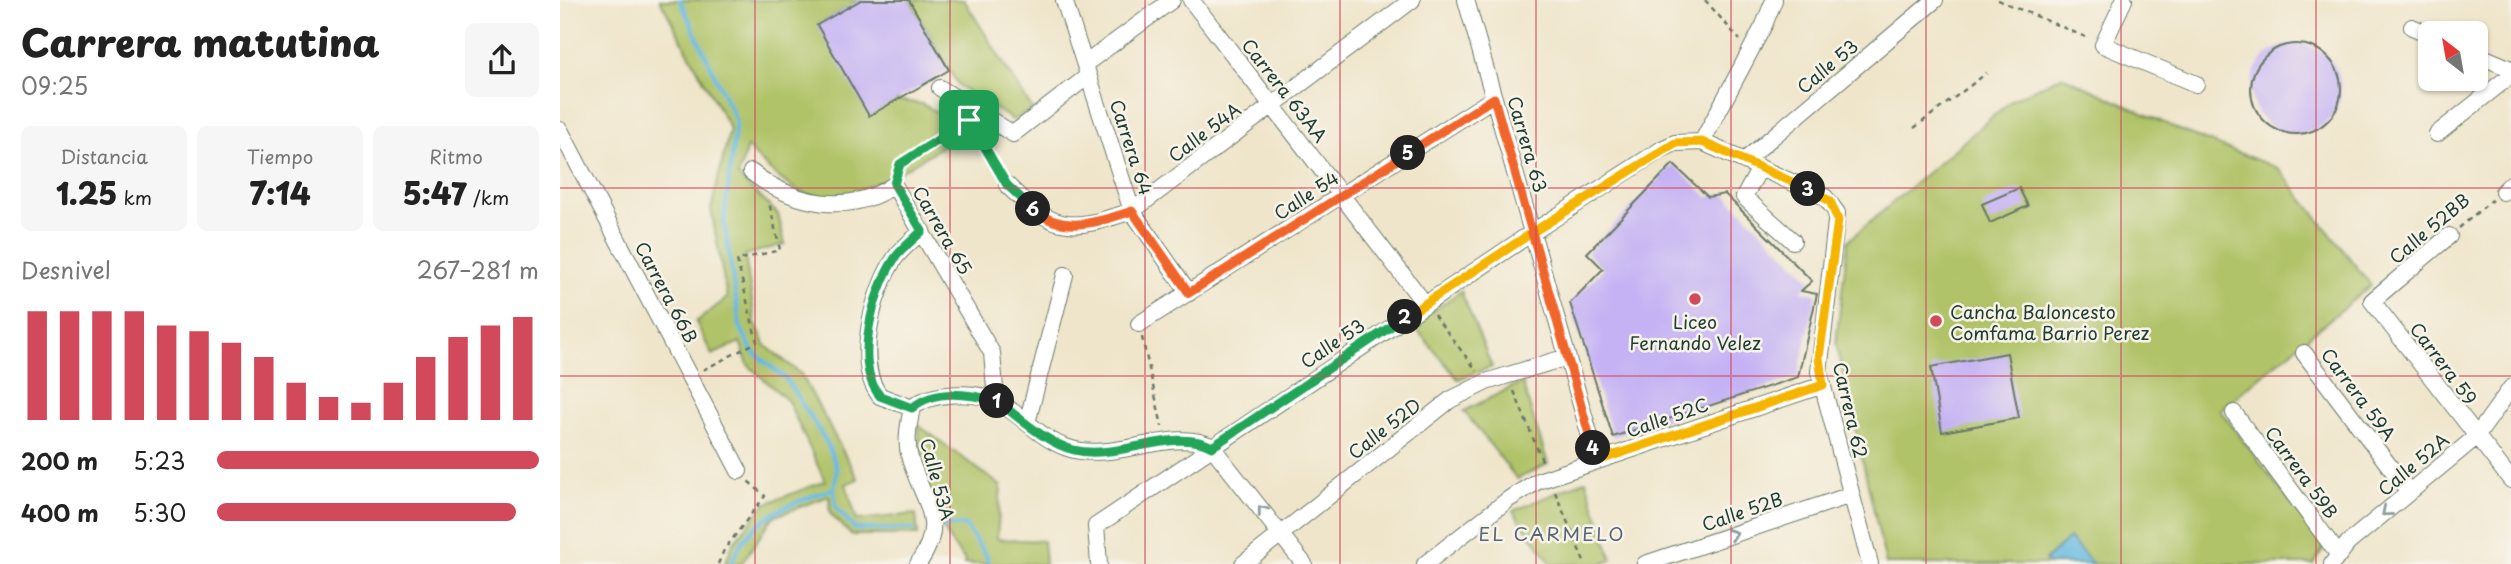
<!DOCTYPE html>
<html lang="es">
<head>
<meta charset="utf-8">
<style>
	body { margin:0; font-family:"Playpen Sans",sans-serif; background:#f6f6f6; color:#222; height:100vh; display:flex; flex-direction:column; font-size:26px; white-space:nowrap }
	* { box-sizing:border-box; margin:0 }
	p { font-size:23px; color:#767676 }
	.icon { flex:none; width:38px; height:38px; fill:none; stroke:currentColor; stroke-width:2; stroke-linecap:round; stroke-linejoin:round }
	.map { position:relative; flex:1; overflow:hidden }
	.sheet { display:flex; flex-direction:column; background:#fff; width:560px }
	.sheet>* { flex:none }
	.needle { width:46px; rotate:329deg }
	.tools { position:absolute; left:1858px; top:21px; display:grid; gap:14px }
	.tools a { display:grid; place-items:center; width:70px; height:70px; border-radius:10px; background:#fff; box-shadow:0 2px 5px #0004; font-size:35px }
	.pin { position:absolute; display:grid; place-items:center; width:60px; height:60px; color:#fff; margin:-30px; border-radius:14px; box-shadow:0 4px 10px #0006 }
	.km { position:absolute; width:35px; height:35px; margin:-18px; border-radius:50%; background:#222; color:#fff; font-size:19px; line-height:35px; text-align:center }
	.round { display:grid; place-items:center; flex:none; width:74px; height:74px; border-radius:10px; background:#f6f6f6 }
	.headline { display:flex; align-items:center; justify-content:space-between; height:119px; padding:0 21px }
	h1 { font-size:38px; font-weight:800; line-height:52px }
	.metrics { display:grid; grid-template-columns:repeat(3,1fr); gap:10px; height:119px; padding:7px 21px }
	.metrics div { display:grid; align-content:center; border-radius:10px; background:#f6f6f6; text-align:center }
	.metrics b { font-size:30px; font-weight:800 }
	.metrics small { font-size:19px; font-weight:400 }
	.metrics p { font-size:19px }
	.chart { height:196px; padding:14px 21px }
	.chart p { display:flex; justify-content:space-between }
	.chart svg { width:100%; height:126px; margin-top:7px; stroke:#d1495b; stroke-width:6 }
	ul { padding:0 21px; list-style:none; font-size:23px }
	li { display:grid; grid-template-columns:112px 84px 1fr; align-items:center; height:52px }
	li i { height:18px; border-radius:9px; background:#d1495b }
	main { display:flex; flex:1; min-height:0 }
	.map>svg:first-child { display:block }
</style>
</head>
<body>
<main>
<section class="sheet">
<div class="headline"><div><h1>Carrera matutina</h1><p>09:25</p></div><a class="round"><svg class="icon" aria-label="share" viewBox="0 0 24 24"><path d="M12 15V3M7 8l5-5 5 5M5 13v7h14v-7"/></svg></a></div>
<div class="metrics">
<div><p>Distancia</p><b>1.25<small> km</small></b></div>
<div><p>Tiempo</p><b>7:14</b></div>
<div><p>Ritmo</p><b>5:47<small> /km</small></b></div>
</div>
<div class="chart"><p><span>Desnivel</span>267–281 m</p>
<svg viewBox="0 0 160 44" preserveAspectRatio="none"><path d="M5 44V6M15 44V6M25 44V6M35 44V6M45 44V11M55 44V13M65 44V17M75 44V22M85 44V31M95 44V36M105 44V38M115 44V31M125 44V22M135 44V15M145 44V11M155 44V8"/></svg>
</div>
<ul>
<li><b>200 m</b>5:23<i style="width:100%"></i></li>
<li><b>400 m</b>5:30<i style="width:93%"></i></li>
</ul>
</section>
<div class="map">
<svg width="1951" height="564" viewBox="0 0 1951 564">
	<rect width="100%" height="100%" fill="#f7f3e8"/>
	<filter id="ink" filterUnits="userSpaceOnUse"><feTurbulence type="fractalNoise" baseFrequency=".0143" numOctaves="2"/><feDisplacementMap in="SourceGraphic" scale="14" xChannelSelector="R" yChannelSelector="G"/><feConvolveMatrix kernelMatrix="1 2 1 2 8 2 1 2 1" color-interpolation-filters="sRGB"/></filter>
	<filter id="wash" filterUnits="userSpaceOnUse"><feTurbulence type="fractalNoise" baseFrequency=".00686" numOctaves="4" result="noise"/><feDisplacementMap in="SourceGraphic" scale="28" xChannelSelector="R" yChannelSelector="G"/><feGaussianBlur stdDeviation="1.57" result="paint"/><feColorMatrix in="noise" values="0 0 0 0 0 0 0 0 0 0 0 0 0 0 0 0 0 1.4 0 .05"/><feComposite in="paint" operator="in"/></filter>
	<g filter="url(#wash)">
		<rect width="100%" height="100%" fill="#efe5ca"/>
		<!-- green -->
		<path fill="#b0c367" stroke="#68804e" stroke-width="2" d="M100,0H301L258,25L336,100L362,104L408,129C367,155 292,213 241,192C222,184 201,162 187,147L178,176L218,214L225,244L185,255L195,322L206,346L241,374L298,479L286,484L297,520L356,514L358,535H291L270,513L269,496L213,517L181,564H165L173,543L205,504L265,481L228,401L188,365L180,342L152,355L136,322L167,298L151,209L170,129Z
			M349,0H404L472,109L453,120L398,85Z
			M1502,76L1624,132L1718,168L1811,285L1660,410L1764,547L1754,564H1326L1276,343L1288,241L1453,99Z
			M901,291L932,367L898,379L853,325Z
			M962,382L988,464L957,479L904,411Z
			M358,425L441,486L437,539L483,541L485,564H404L405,560C374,527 361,470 358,425Z
			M1026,480L1052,560L1041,564H992L953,511Z"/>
		<!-- water -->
		<path fill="#63b8df" stroke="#417a8a" stroke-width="2" d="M1509,538L1533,564H1489L1485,560Z"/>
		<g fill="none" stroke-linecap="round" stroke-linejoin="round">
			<!-- stream -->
			<path stroke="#63b8df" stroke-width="4.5" d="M120,0L176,121L164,221L180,326L192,351L226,379L267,443L277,469L274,488L276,507L295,529H353
				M382,527L405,525L427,557L428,564
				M171,564C189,515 230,505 274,488"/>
		</g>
		<g id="blocks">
			<!-- building -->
			<path fill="#c4b2f4" d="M301,0H349L389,70L309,116L257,25Z
				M1691 89a45 45 0 1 1 90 0a45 45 0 1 1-90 0Z
				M1113,164L1148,197L1165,194L1252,281L1241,291L1257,294L1238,377L1053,437L1010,303L1043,269L1027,253Z
				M1459,188L1468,206L1430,223L1422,204Z
				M1447,353L1459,418L1382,432L1371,367Z"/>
		</g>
	</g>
	<g filter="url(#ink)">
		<use href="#blocks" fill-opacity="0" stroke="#687868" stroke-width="2"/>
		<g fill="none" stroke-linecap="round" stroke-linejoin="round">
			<defs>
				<path id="minor" d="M504,0L572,211L629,293
					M631,0L865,304
					M906,0L1037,461
					M1564,0L1543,45L1636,84
					M1852,27L1871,35
					M1916,54L1951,69
					M525,64L612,0
					M380,88L453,134L528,76
					M0,130L179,471
					M1877,134L1951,75
					M1142,142L1204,25L1214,0
					M1184,161L1375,0
					M1200,168L1184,197L1233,241
					M191,172C234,205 288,216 334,185L432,353L436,400
					M447,185C495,232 508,232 572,211L852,0
					M1943,192L1951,184
					M1889,236L1812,301L1951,480
					M579,324L934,98
					M1744,353L1849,492
					M352,408C370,392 416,390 438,402C461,414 480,438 505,447C551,465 615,425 652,447L744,564
					M352,408L320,396C294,364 313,290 335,258C342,248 353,240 362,231
					M352,408C348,427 345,444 351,462C365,505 387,522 358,564
					M1674,413L1778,554
					M467,423L505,275
					M539,564L536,526L973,232L1102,149L1115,143L1142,142L1265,197L1277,213L1259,372L1310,564
					M683,564L890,400L926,382L1007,357
					M865,564L949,499L978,481L1263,385
					M1085,564L1291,495
					M1772,564L1788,543L1916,437L1951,388"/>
			</defs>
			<!-- minor casing -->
			<use href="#minor" stroke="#687868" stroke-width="18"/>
			<!-- path -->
			<path stroke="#687868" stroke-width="2.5" stroke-dasharray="5 5" stroke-linecap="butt" d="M1145,0L1180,40
				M1438,0L1528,38
				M413,127L440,173
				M1354,128L1427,73
				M338,171L340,164L405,123
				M1899,228L1932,200
				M874,315L917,371
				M582,337L602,426
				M143,370L197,342L177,260L220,250L209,202
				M954,391L983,463
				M995,492L1025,564
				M158,564L164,550L205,496L188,481"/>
			<!-- minor -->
			<use href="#minor" stroke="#fff" stroke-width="16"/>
		</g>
		<!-- one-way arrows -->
		<defs><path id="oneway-chevron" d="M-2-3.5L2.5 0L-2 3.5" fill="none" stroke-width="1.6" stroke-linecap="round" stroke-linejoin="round" transform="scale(1.75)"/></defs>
		<g stroke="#8f9e9a">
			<use href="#oneway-chevron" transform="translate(702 510) rotate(-128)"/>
			<use href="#oneway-chevron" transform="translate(1826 512) rotate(140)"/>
			<use href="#oneway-chevron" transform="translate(1173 534) rotate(-19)"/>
		</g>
	</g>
	<g fill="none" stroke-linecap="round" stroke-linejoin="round" filter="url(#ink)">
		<defs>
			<path id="split-1" d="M409,120L340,164L334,184L362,231C353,240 342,248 335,258C313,290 293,364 320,396L352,408C375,388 409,394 437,401"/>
			<path id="split-2" d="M437,401C460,418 486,443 514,450C557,461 616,426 652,447L845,317"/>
			<path id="split-3" d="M845,317L973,232L1115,143L1142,142L1248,189"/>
			<path id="split-4" d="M1033,448L1037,461L1263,385L1259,358L1278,220L1270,201L1248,189"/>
			<path id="split-5" d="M848,153L934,98L1033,448"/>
			<path id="split-6" d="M473,209C503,235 538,222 572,211L629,293L848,153"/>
			<path id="split-7" d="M409,120L447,185L473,209"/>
		</defs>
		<!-- split-1 casing -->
		<use href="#split-1" stroke="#fff" stroke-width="14"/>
		<!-- split-2 casing -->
		<use href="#split-2" stroke="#fff" stroke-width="14"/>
		<!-- split-3 casing -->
		<use href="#split-3" stroke="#fff" stroke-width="14"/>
		<!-- split-4 casing -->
		<use href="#split-4" stroke="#fff" stroke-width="14"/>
		<!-- split-5 casing -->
		<use href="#split-5" stroke="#fff" stroke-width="14"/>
		<!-- split-6 casing -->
		<use href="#split-6" stroke="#fff" stroke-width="14"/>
		<!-- split-7 casing -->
		<use href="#split-7" stroke="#fff" stroke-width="14"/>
		<!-- split-1 -->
		<use href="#split-1" stroke="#22a559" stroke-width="9"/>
		<!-- split-2 -->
		<use href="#split-2" stroke="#22a559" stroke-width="9"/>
		<!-- split-3 -->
		<use href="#split-3" stroke="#f5b400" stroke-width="9"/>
		<!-- split-4 -->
		<use href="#split-4" stroke="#f5b400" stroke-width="9"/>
		<!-- split-5 -->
		<use href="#split-5" stroke="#f0652b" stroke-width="9"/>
		<!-- split-6 -->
		<use href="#split-6" stroke="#f0652b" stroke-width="9"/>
		<!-- split-7 -->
		<use href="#split-7" stroke="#22a559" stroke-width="9"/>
	</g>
	<!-- grid -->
	<path fill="none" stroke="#d1495b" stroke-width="2" stroke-opacity="0.55" d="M195,0V564M390,0V564M585,0V564M780,0V564M976,0V564M1171,0V564M1366,0V564M1561,0V564M1756,0V564M0,188H1951M0,376H1951"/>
	<!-- markers -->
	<g fill="#d1495b" stroke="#f7f3e8" stroke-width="2.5">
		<circle cx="1135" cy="299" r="7"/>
		<circle cx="1376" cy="321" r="7"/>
	</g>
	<g text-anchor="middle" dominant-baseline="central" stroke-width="5" stroke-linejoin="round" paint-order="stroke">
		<!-- street labels -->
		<g font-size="18" fill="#1f3d34" stroke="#f7f3e8">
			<text transform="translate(1267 66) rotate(-40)">Calle 53</text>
			<text transform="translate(725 90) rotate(52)">Carrera 63AA</text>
			<text transform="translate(644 132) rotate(-37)">Calle 54A</text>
			<text transform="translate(968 144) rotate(74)">Carrera 63</text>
			<text transform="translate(572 147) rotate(72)">Carrera 64</text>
			<text transform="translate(746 195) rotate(-33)">Calle 54</text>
			<text transform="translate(1869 228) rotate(-40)">Calle 52BB</text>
			<text transform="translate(383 230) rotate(60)">Carrera 65</text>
			<text transform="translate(107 292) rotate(62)">Carrera 66B</text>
			<text transform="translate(772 343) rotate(-34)">Calle 53</text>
			<text transform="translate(1884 363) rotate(53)">Carrera 59</text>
			<text transform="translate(1799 394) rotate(53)">Carrera 59A</text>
			<text transform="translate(1291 410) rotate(77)">Carrera 62</text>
			<text transform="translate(1107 417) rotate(-19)">Calle 52C</text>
			<text transform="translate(824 428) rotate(-38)">Calle 52D</text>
			<text transform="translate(1853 464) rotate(-40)">Calle 52A</text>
			<text transform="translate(1742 472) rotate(54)">Carrera 59B</text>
			<text transform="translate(378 479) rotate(75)">Calle 53A</text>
			<text transform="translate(1182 511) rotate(-19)">Calle 52B</text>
		</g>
		<!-- poi labels -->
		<g font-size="18" fill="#1f3d34" stroke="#f7f3e8" text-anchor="start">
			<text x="1390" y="311">Cancha Baloncesto<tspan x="1390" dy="21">Comfama Barrio Perez</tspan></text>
			<text x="1135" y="321" text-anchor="middle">Liceo<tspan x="1135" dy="21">Fernando Velez</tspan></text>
		</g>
		<!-- neighbourhood labels -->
		<g font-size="19" letter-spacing="2" fill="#596677" stroke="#f7f3e8">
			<text x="992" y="533">EL CARMELO</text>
		</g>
	</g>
</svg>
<div class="tools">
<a><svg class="needle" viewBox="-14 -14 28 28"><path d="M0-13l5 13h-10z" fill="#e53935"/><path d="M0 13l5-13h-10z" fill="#767676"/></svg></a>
</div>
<div class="pin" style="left:409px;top:120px;background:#1e9e55"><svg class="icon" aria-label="arrive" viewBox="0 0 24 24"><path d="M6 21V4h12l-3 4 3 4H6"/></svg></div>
<b class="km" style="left:437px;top:401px">1</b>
<b class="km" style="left:845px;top:317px">2</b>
<b class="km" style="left:1248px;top:189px">3</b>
<b class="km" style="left:1033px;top:448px">4</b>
<b class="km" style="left:848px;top:153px">5</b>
<b class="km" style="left:473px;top:209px">6</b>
</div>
</main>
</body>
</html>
